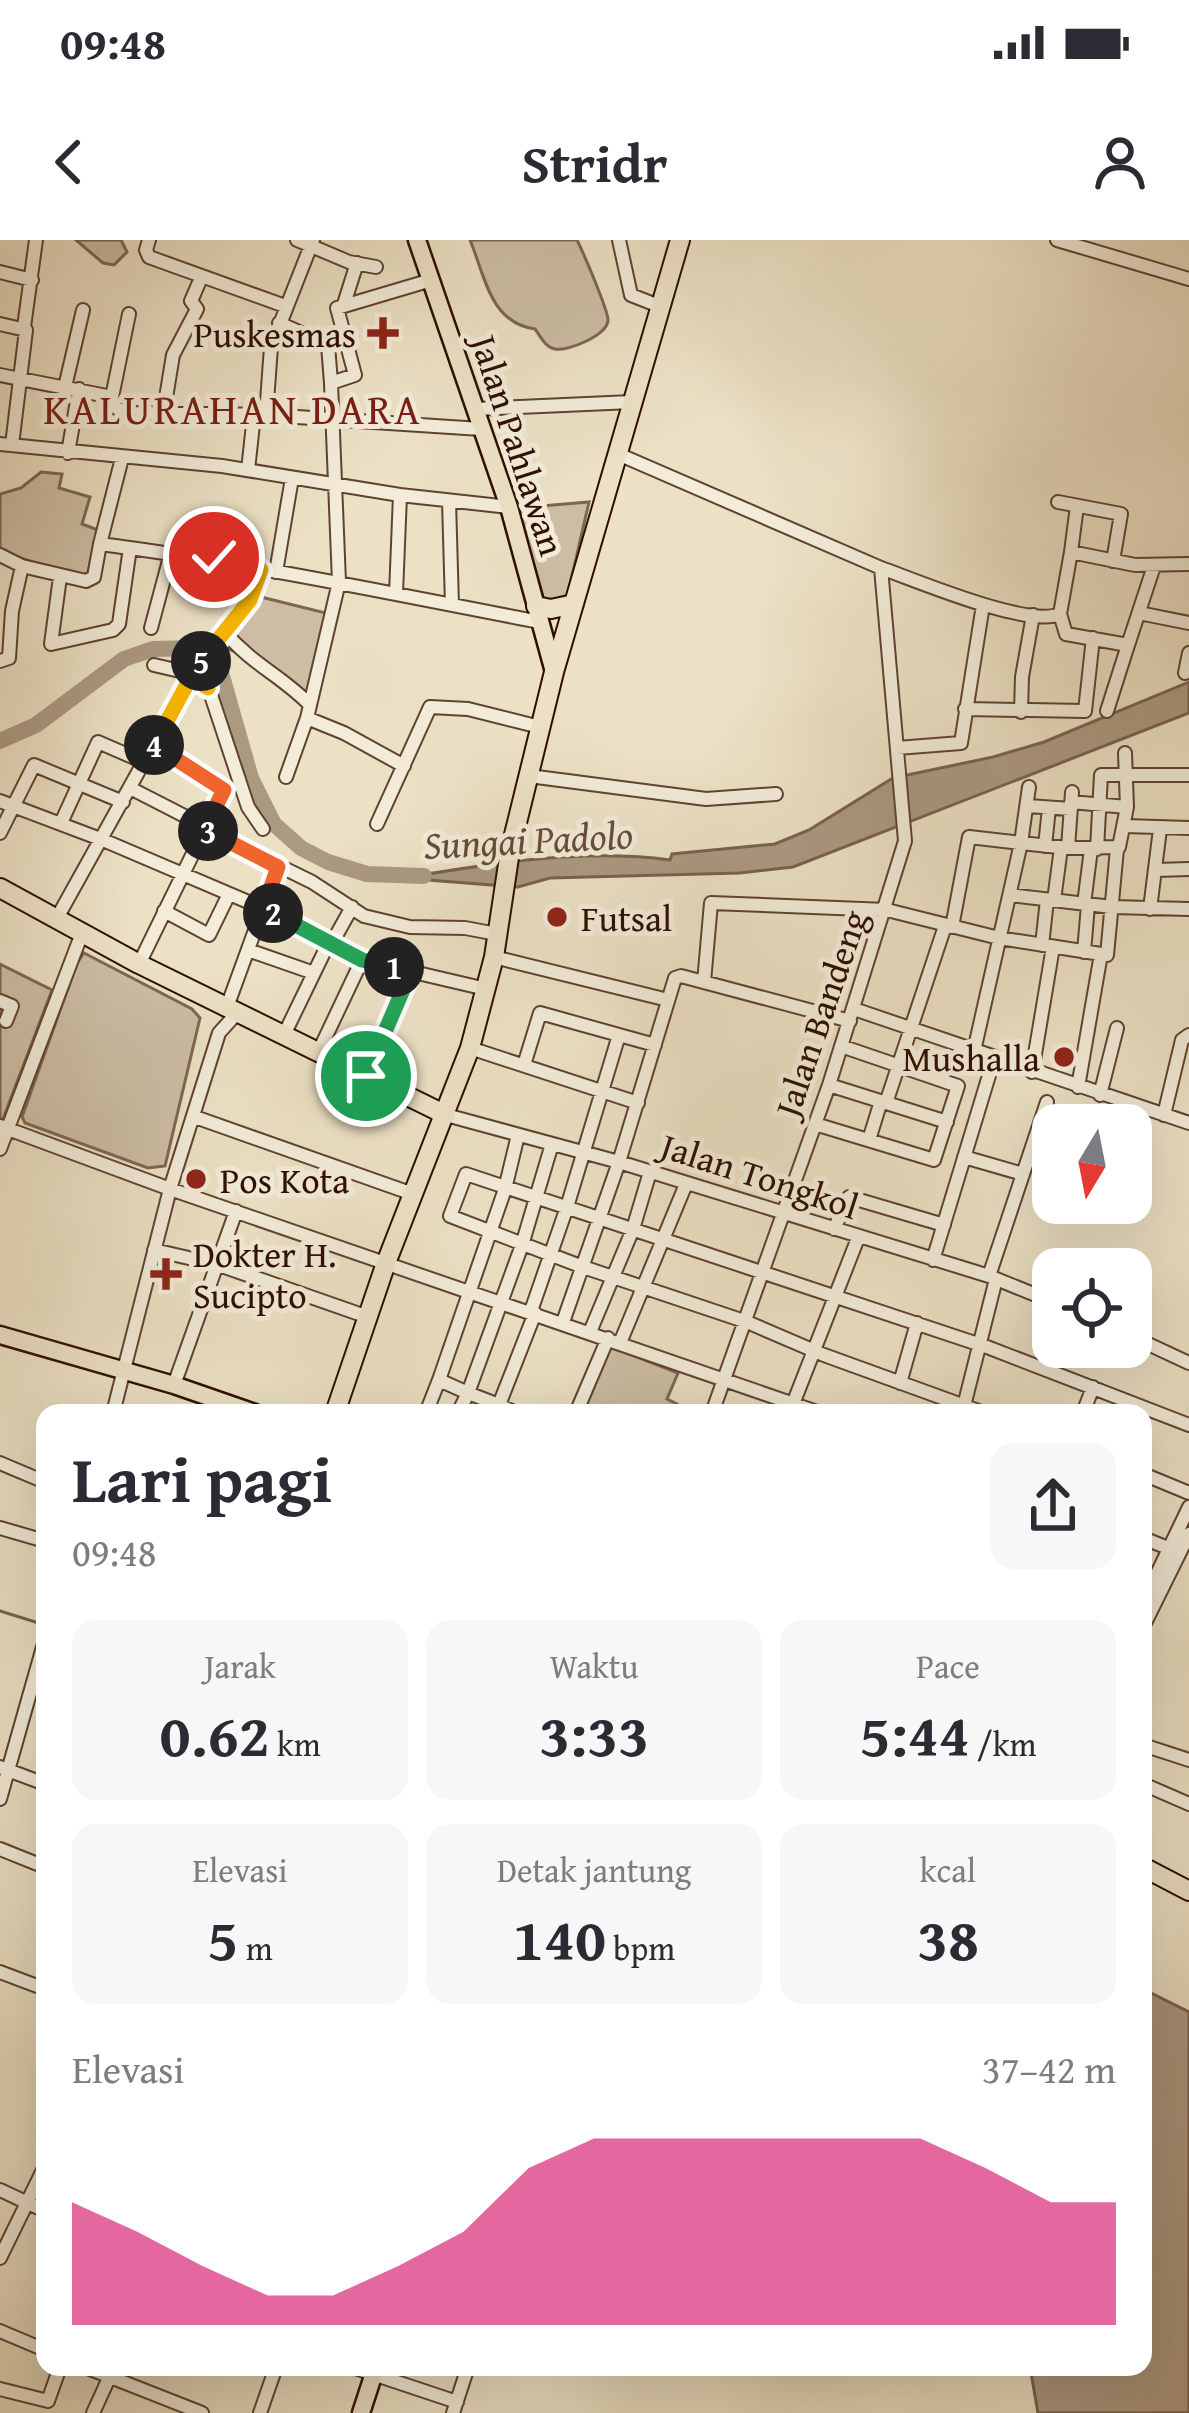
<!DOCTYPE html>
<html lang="id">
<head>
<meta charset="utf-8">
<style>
	body { margin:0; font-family:"Gentium Book Plus",serif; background:#f7f7f7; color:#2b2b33; height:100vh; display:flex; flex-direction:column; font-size:45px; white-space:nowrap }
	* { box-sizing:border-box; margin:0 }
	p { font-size:39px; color:#7c7c81 }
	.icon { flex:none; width:66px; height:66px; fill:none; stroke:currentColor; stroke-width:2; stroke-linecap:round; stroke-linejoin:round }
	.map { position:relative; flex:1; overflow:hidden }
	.side { position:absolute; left:36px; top:1164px; width:1116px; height:972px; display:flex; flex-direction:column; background:#fff; border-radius:24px; box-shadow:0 12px 48px #0002 }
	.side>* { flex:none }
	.needle { width:78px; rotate:190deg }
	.controls { position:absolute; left:1032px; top:864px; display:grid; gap:24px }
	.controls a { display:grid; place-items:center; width:120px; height:120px; border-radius:24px; background:#fff; box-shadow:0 12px 48px #0002; font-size:60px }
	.pin { position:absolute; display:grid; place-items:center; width:102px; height:102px; color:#fff; margin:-51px; border:6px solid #fff; border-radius:50%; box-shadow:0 3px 12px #0007 }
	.km { position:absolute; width:60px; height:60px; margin:-30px; border-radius:50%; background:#222; color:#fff; font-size:33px; line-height:60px; text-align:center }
	.round { display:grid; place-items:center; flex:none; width:126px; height:126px; border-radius:24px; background:#f7f7f7 }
	.head { display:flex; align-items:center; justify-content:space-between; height:204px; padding:0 36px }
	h1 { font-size:66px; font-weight:700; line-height:90px }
	.metrics { display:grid; grid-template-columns:repeat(3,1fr); gap:18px; height:204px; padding:12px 36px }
	.metrics div { display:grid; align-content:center; border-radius:24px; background:#f7f7f7; text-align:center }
	.metrics b { font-size:60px; font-weight:700 }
	.metrics small { font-size:33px; font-weight:400 }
	.metrics p { font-size:33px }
	.chart { height:336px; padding:24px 36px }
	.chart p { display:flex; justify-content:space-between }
	.chart svg { width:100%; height:216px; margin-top:12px; fill:#db2777; opacity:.7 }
	.status { display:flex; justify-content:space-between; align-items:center; height:84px; padding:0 60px; background:#fff; direction:ltr }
	.status svg { height:33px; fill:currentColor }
	header { display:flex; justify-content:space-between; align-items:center; height:156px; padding:0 36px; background:#fff; font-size:54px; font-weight:700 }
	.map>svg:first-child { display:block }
</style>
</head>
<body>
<div class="status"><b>09:48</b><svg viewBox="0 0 49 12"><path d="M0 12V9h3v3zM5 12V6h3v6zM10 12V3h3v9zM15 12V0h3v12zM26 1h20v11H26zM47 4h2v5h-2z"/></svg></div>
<header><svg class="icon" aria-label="back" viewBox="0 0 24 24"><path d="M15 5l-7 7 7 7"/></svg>Stridr<svg class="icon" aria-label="person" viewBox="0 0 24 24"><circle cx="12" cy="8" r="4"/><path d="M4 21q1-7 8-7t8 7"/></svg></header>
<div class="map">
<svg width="1189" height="2173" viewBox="0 0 1189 2173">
	<rect width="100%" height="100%" fill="#ece1c5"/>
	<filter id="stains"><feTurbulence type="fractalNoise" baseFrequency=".00167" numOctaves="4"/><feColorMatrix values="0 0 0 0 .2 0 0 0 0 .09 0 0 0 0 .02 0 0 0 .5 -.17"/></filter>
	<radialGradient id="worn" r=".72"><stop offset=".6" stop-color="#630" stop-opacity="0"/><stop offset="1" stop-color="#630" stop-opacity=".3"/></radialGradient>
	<!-- green -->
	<path fill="#ccbda4" stroke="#7d6652" stroke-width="3" d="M76,0H121L127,12L114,25L103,23Z
		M470,0H577C583,12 608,70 608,80C608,95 567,112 555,109C545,107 541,97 535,89C490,83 485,36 470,0Z
		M41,232L62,234L59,248L90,257L82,284L98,290L88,332L83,337L0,312V254L21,248Z
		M589,262L566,362L545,364L517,268Z
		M257,356L326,373L308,458L271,429L220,405Z
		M84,713L192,769L200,778L165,926L148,928L25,883L22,877L77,723Z
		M0,724L52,750L0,887Z
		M607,1105L678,1133L667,1159L677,1164L673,1173H580Z"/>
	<!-- water -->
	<path fill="#ab9982" stroke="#79614e" stroke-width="3" d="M1189,442V473L793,627L740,633L550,638L518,647L402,638C490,624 581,608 670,620L672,614L775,604L809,590L893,538L993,517L1044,502Z
		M1143,1749L1189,1772V2173H1038L1030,2127H1143Z"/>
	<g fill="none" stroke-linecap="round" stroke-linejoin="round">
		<!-- stream -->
		<path stroke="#79614e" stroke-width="3" d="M0,1371L45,1385"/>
		<!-- river -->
		<path stroke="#ab9982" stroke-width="16" d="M0,501L36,485L124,419L153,409L198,408L218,422L251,538L274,584L301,608L328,622L367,634L424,636"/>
		<defs>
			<path id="minor" d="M149,0L146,10L149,17L285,66
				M297,0L349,22L376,27
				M619,0L631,55L659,66
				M1057,0L1189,39
				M0,32L32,40
				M344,64L357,23
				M279,83L328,105L331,143
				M0,84L26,90L12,205
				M24,87L36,0
				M0,135L112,157L116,168L135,173L266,175L481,189
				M65,147L83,70
				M112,157L129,74
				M474,169L632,162
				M266,175L271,107L313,0
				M163,176L173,115L197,69L191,61L201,38
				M0,204L222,226L400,255L509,267
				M68,213L79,149
				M618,214L881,328L905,601L829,845L712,1173
				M248,230L254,175
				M449,261L452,365
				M1058,262L1121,274L1113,321
				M100,304L122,218
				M1071,312L1077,266
				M0,315L22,326L86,341L94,337L100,304C248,323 393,354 540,382
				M881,328C918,341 1028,388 1060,374L1071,312L1135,325L1189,324
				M276,332L292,238
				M60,337L51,404L113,390L119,384L130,308
				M396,354L400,255
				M1139,373L1189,383
				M1060,374L1066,394L1128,405L1154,326
				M151,388L171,313
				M224,391C251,424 282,436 310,465
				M0,421L9,418L12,371L22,326
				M154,425L180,431L210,452L248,567L263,589
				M1185,433L1189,413
				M204,440L194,431C218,394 246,373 261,330
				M965,469L1085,471L1093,398
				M1107,471L1128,405
				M1021,472L1022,437L1033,375
				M307,478L344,493L404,526
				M897,508L961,503L983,365
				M529,536L706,559L776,554
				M286,537L307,478L339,342L331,143L355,135L337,68L428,41
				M130,548L206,587
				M0,561L103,600L272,672L362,720L486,749
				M1071,562L1127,567
				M1028,566L1071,569
				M61,583L98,502L144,522
				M377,584L430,467L468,469L540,487
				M1125,586L1189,588
				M204,589L312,642L364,676L410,687L465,688L497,694
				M0,593L34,525L123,562
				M1045,606L1049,568
				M1068,608L1072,552
				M1097,609L1101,535H1189
				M1156,630L1189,629
				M1010,655L1112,667L1189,669
				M1054,660L1061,608
				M1084,664L1091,609
				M1150,669L1160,589
				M164,671L209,695L229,654
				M57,678L191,437
				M952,687L969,597L1021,603L1029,547
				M332,703L352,667
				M1042,705L1047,660
				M248,710L314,733
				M1084,712L1088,665
				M494,717L668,760
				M139,724L224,550L154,505
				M704,742L711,663L887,670L999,698L1101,714
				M0,761L12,766L6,781
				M227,767L278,627
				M854,769L1189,883
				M283,797L329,702
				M470,808L638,863
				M974,811L1021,603L1068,608L1119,607L1127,567L1125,513
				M318,813L362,720
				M524,825L540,773L655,805
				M1032,832L1053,707
				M366,836L411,731
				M829,845L947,882
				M1078,847L1101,714L1107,715L1117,609
				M1100,855L1117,788
				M886,863L945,686
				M446,875L619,922L989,1036L1053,1062
				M1164,875L1182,800L1189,795
				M195,877L413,954
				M815,884L934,920L958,846L841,806
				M0,886L170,949L820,1173
				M869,900L881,861
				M0,909L82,693
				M964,917L1023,934
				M834,989L849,957L944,985
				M154,1010L219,1025L368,1077
				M933,1020L994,819
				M989,1036L1047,862
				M531,1071L567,967L619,795
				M563,1082L619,922L675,738L681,736L850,781
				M590,1092L633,989L650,932
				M1131,1096L1189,1123
				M620,1103L686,944
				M900,1143L917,1083
				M174,1145L236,971
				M793,1164L858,998
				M499,1165L468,1153L522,1005L552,904
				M964,1166L996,1039
				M113,1173L170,949L219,793L238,772
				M426,1173L439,1140
				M458,1173L468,1153L439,1140L505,949L518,895
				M516,1173L499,1165L535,1073
				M576,1173L608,1098
				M984,1173L824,1115L747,1082L583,1027L450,976L466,934L987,1107L1189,1185
				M1083,1173L1093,1147
				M0,1223L45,1242
				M1143,1234L1189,1253
				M0,1288L45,1301
				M1143,1298L1173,1310
				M1143,1363L1189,1267
				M1143,1387L1189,1294
				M1143,1505L1189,1520
				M0,1527L45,1544
				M1143,1544L1189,1564
				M0,1559L45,1400
				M0,1609L45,1627
				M0,1732L45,1749
				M0,1950L45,1971
				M0,2018L45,1926
				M0,2091L45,2110
				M85,2127L202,2173
				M352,2127L457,2162
				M0,2149L48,2161L60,2127
				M93,2173L114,2127
				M260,2173L276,2127
				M453,2173L468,2127"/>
			<path id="major" d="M417,0L509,267L554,432
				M0,1095L174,1145L255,1173
				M361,2173L376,2127"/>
			<path id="highway" d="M536,366L551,369L574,364
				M0,648L139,724L446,875
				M335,1173L386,1023L470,808L494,717L510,611L554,432L680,0
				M1143,1627L1189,1651"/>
		</defs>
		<!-- minor casing -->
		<use href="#minor" stroke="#5e4331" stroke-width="16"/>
		<!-- major casing -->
		<use href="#major" stroke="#2e0e00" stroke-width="21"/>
		<!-- highway casing -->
		<use href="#highway" stroke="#2e0e00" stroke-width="22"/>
		<!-- minor -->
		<use href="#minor" stroke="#f3ecd9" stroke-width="12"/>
		<!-- major -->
		<use href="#major" stroke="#ece1c5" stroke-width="16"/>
		<!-- highway -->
		<use href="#highway" stroke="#ece1c5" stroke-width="18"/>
	</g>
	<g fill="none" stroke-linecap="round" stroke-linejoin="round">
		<defs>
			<path id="split-1" d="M366,836L411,731L394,727"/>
			<path id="split-2" d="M273,673L362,720L394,727"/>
			<path id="split-3" d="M208,591L278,627L263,669L273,673"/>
			<path id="split-4" d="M154,505L224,550L204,589L208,591"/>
			<path id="split-5" d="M154,505L191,437L208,448L204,438L194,431L201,421"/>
			<path id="split-6" d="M201,421L250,360L261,330L214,317"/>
		</defs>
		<!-- split-1 casing -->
		<use href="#split-1" stroke="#fff" stroke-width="24"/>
		<!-- split-2 casing -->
		<use href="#split-2" stroke="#fff" stroke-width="24"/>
		<!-- split-3 casing -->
		<use href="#split-3" stroke="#fff" stroke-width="24"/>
		<!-- split-4 casing -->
		<use href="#split-4" stroke="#fff" stroke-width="24"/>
		<!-- split-5 casing -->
		<use href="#split-5" stroke="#fff" stroke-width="24"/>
		<!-- split-6 casing -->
		<use href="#split-6" stroke="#fff" stroke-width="24"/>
		<!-- split-1 -->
		<use href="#split-1" stroke="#22a559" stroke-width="15"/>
		<!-- split-2 -->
		<use href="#split-2" stroke="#22a559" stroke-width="15"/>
		<!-- split-3 -->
		<use href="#split-3" stroke="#f0652b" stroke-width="15"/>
		<!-- split-4 -->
		<use href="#split-4" stroke="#f0652b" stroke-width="15"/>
		<!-- split-5 -->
		<use href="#split-5" stroke="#f5b400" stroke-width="15"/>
		<!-- split-6 -->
		<use href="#split-6" stroke="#f5b400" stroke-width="15"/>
	</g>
	<!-- markers -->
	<g fill="#8f2418" stroke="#f3ecd9" stroke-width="4.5">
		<path d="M377 75h12v12h12v12h-12v12h-12v-12h-12v-12h12z"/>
		<circle cx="557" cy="677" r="12"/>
		<circle cx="1064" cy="817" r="12"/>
		<circle cx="196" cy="939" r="12"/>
		<path d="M160 1016h12v12h12v12h-12v12h-12v-12h-12v-12h12z"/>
	</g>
	<g text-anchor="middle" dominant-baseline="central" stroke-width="10" stroke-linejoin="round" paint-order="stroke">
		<!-- poi labels -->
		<g font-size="36" fill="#2e0e00" stroke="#f3ecd9" text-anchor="start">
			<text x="356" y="93" text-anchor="end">Puskesmas</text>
			<text x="581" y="677">Futsal</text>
			<text x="1040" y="817" text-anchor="end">Mushalla</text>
			<text x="220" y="939">Pos Kota</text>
			<text x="193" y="1013">Dokter H.<tspan x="193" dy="41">Sucipto</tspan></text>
		</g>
		<!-- street labels -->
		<g font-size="36" fill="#2e0e00" stroke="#f3ecd9">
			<text transform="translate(519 205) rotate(72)">Jalan Pahlawan</text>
			<text transform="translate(820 773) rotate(-71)">Jalan Bandeng</text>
			<text transform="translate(760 935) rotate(18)">Jalan Tongkol</text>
		</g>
		<!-- water labels -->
		<g font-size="39" font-style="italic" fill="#664d3a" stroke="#f3ecd9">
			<text transform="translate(528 599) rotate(-3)">Sungai Padolo</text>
		</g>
		<!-- quarter labels -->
		<g font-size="42" letter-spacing="3" fill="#7a1f14" stroke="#f3ecd9">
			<text x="233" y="168">KALURAHAN DARA</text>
		</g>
	</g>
	<rect width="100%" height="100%" filter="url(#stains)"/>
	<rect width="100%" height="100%" fill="url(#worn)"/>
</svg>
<div class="controls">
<a><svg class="needle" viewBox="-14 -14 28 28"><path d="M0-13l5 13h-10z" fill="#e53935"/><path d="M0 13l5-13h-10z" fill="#7c7c81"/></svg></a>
<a><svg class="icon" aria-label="locate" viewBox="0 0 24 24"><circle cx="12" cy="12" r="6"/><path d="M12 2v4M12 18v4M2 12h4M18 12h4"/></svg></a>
</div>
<div class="pin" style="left:366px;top:836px;background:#1e9e55"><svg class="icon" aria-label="arrive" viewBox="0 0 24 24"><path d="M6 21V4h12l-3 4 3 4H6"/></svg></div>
<div class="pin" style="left:214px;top:317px;background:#d93025"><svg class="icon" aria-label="check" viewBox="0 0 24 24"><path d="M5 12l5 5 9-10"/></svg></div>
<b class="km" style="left:394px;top:727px">1</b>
<b class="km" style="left:273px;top:673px">2</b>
<b class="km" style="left:208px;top:591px">3</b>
<b class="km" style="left:154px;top:505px">4</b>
<b class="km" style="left:201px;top:421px">5</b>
<section class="side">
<div class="head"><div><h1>Lari pagi</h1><p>09:48</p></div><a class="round"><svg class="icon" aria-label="share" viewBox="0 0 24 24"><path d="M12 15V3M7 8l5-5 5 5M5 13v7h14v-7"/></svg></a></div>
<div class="metrics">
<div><p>Jarak</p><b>0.62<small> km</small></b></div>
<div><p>Waktu</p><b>3:33</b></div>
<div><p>Pace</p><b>5:44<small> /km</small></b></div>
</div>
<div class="metrics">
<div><p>Elevasi</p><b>5<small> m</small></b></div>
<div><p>Detak jantung</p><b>140<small> bpm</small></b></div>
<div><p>kcal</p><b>38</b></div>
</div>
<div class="chart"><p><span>Elevasi</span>37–42 m</p>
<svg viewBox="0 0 160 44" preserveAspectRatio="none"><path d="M0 44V19L10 25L20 32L30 38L40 38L50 32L60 25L70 12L80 6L90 6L100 6L110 6L120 6L130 6L140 12L150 19L160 19V44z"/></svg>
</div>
</section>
</div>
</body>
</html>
